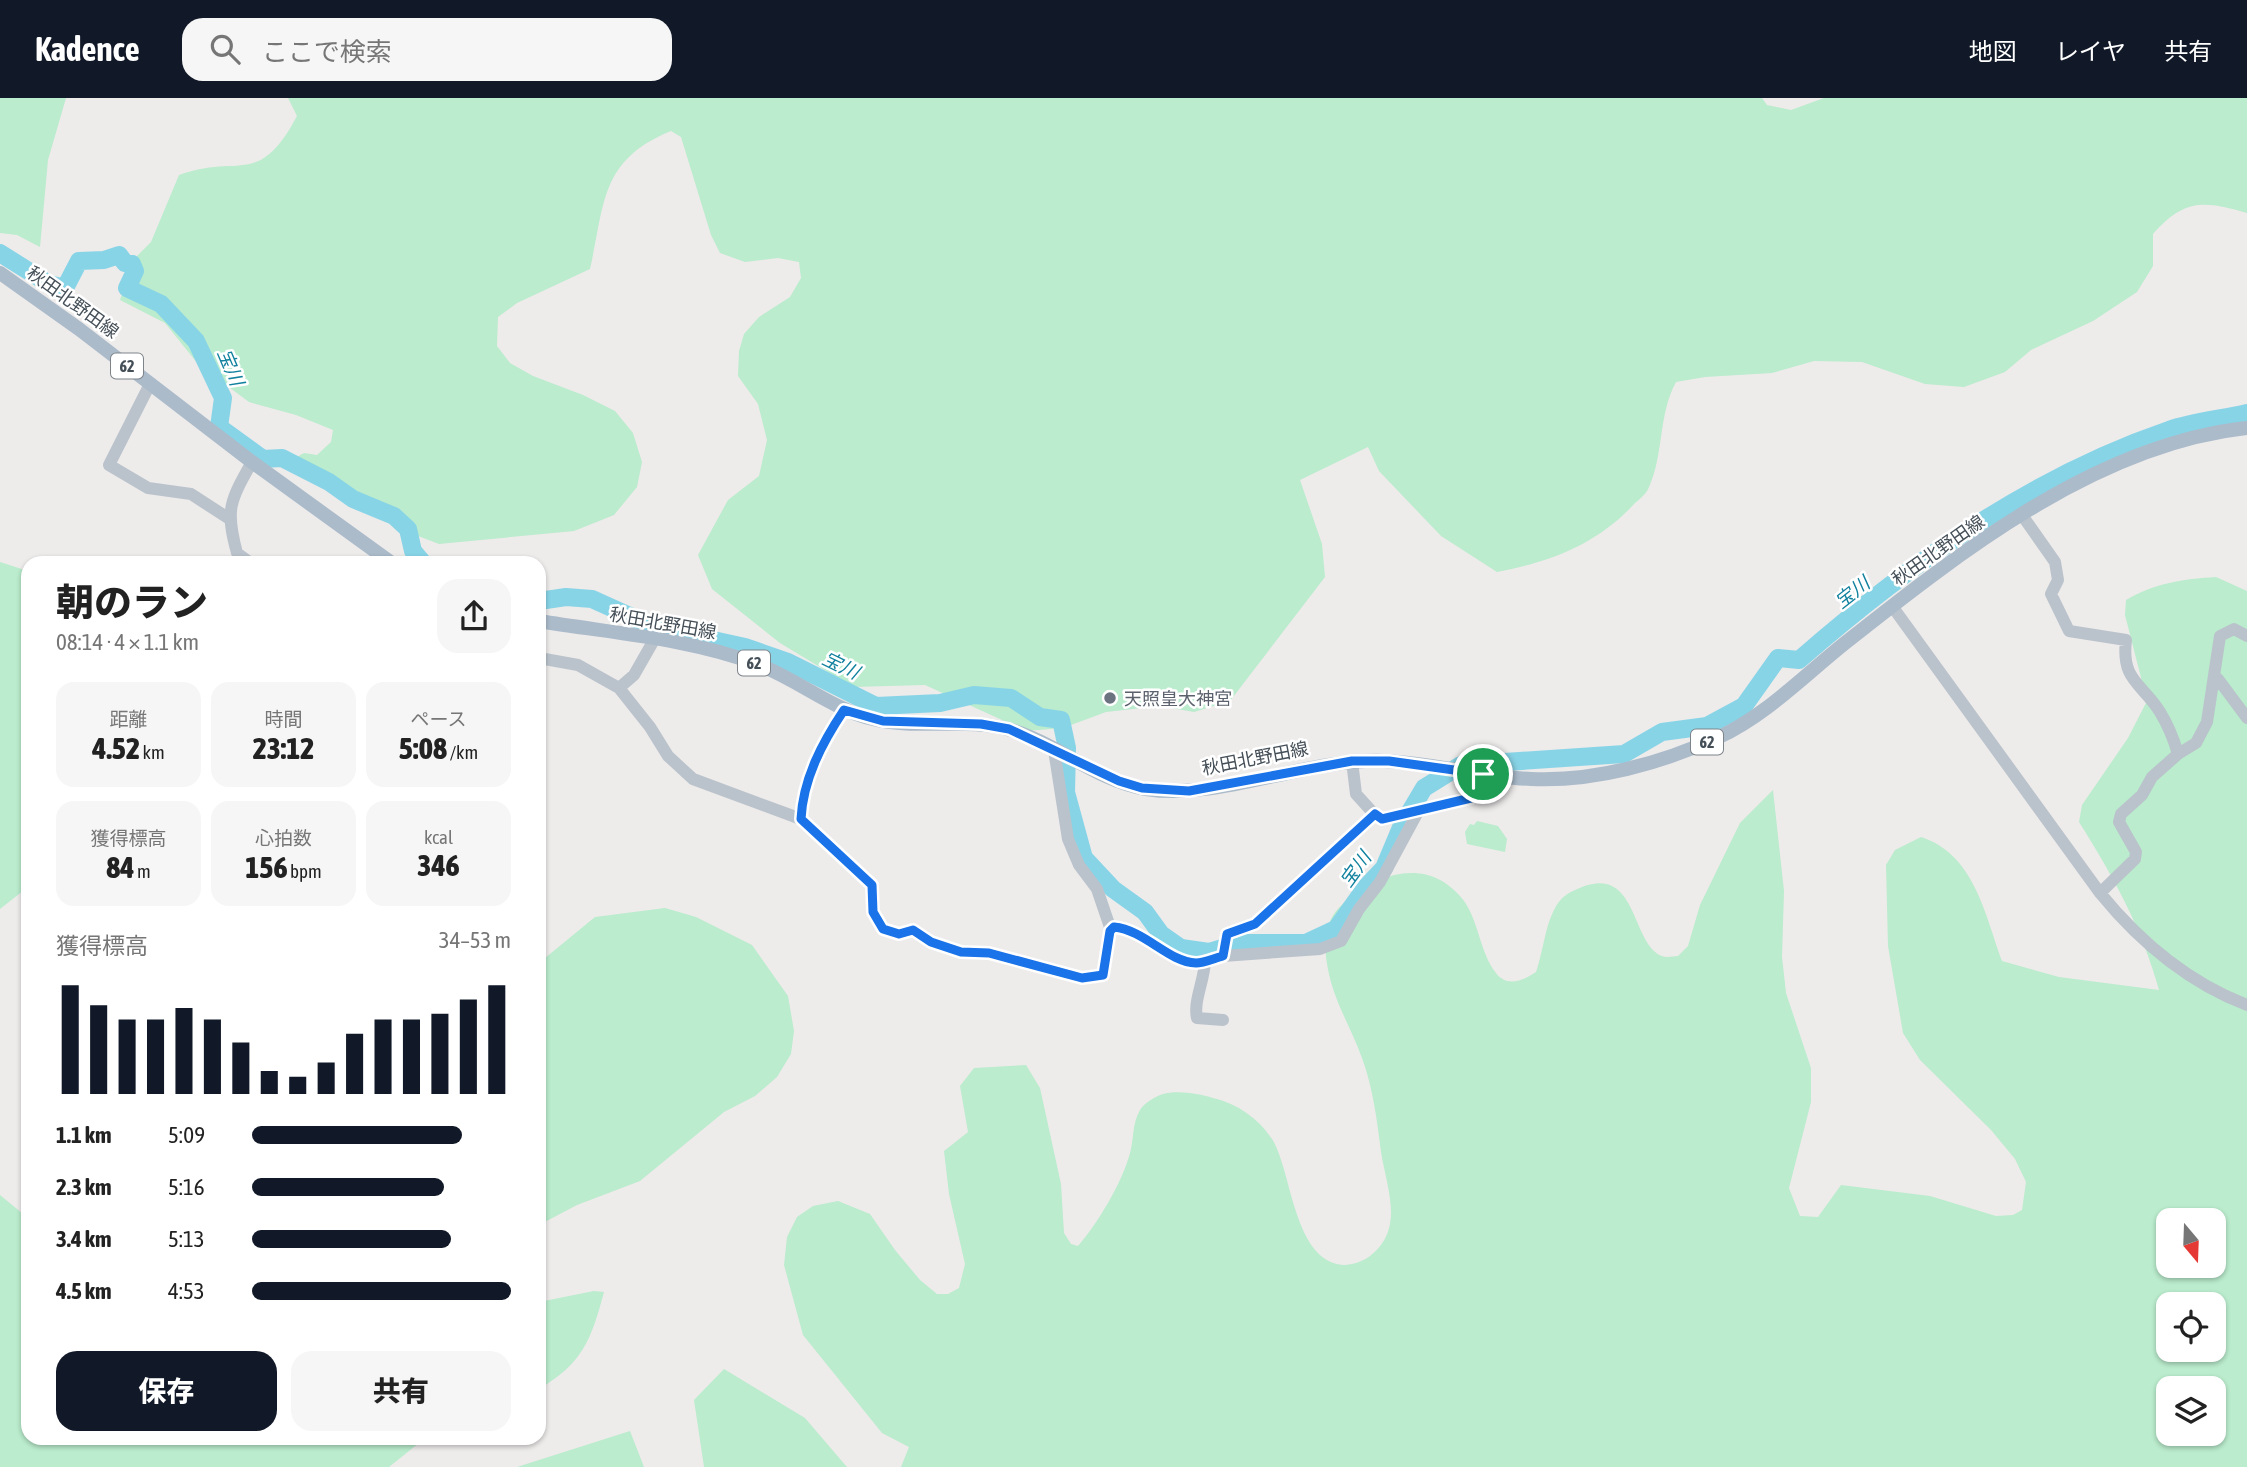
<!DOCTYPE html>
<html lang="ja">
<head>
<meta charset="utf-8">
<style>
	body { margin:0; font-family:"Asap Condensed","Noto Sans JP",sans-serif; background:#f6f6f6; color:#222; height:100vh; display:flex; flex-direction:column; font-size:26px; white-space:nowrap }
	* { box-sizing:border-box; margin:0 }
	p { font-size:23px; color:#767676 }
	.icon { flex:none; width:38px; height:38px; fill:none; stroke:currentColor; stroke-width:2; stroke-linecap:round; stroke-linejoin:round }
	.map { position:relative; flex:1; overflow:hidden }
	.panel { position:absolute; left:21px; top:458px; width:525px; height:889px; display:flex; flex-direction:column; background:#fff; border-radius:21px; box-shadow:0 2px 5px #0004 }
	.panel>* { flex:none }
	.needle { width:46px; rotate:161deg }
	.controls { position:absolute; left:2156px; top:1110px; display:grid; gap:14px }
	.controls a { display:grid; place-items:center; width:70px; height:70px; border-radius:14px; background:#fff; box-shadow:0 2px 5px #0004; font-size:35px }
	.pin { position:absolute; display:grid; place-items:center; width:60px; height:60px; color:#fff; margin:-30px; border:4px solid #fff; border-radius:50%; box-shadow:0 2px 7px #0007 }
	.round { display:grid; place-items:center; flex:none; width:74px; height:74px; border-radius:21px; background:#f6f6f6 }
	.head { display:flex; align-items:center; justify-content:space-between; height:119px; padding:0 35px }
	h1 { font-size:38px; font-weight:800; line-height:52px }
	.metrics { display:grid; grid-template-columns:repeat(3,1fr); gap:10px; height:119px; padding:7px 35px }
	.metrics div { display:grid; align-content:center; border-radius:18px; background:#f6f6f6; text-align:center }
	.metrics b { font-size:30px; font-weight:800 }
	.metrics small { font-size:19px; font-weight:400 }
	.metrics p { font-size:19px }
	.chart { height:196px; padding:14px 35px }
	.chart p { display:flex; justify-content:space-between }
	.chart svg { width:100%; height:126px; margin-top:7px; stroke:#111827; stroke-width:6 }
	.button { display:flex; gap:14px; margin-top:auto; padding:14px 35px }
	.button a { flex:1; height:80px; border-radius:21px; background:#111827; color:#fff; font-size:28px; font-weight:800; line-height:80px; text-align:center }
	.button a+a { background:#f6f6f6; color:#222 }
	ul { padding:0 35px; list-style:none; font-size:23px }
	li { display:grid; grid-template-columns:112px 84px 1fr; align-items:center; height:52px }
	li i { height:18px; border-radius:9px; background:#111827 }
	header { display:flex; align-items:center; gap:42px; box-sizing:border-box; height:98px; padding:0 35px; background:#111827; color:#fff }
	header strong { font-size:33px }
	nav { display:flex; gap:38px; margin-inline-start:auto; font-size:24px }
	.search { width:490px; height:63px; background:#f6f6f6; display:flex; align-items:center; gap:18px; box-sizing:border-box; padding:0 24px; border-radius:21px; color:#767676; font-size:26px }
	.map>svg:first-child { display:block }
</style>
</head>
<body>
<header>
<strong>Kadence</strong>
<div class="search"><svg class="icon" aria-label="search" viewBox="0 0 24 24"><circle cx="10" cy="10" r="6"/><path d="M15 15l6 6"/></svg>ここで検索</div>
<nav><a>地図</a><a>レイヤ</a><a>共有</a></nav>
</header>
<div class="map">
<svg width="2247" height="1369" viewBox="0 0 2247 1369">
	<rect width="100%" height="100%" fill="#eeebeb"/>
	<!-- green -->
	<path fill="#baeccd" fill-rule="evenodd" d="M0,0H66L48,62L40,149L17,137L0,135Z
		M288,0H1762L1767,7L1791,12L1824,0H2247V115C2204,103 2185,100 2153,136V168L2137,194L2093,223L2031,252L2005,274L1964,289L1925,286L1862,264L1814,263L1772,275L1705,279L1676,284C1658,317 1664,356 1649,389C1647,395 1640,401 1635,405C1598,446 1550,464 1497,474L1441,438L1379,373L1368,349L1300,382L1322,446L1325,479L1230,603L1194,614L1160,608L1106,614L1063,630L1026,633L925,587L853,589L780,545L712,491L698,457L728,402L759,378L767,342L758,306L738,278L739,253L744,236L759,219L790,199L801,180L799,164L778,160L745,164L720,155L711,137L681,39L671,33C600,62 605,105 590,171L517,205L498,219L497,248L510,265L533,278L583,297L615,313L633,335L642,364L637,389L614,417L574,433L439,446L405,433L327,384L294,370L295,360L304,355L317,357L331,344L333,332L296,317L249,304L198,266L165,225L120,202L133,162L151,144L179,77C240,55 258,91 297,18Z
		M0,464L28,473V789L0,811Z
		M2216,479L2247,493V1369H901L909,1349L882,1335L803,1237L784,1167L787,1139L797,1119L813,1108L838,1103L870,1116L895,1152L920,1182L937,1196H948L959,1190L965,1166L949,1096L944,1053L968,1034L960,988L974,970L1026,967L1040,990L1061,1086L1064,1135L1071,1146L1078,1148C1098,1125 1122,1085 1130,1055C1134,1040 1132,1026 1140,1012C1143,1006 1156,998 1163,996C1178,992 1199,996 1213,1000C1238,1006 1258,1020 1272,1041C1292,1072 1293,1164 1344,1167C1352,1167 1364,1163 1370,1158C1405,1131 1387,1091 1381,1054C1377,1022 1373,990 1362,960C1349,924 1331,900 1326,859C1324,836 1327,819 1345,804C1382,773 1430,759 1464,803C1479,824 1480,855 1496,875C1507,890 1524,882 1536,874C1543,854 1545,829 1554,812C1560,799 1569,794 1582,789C1638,767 1631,846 1662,858C1667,860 1673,858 1678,858L1688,848L1700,807L1740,725L1773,692L1784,793L1782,859L1786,895L1811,970V1004L1789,1090L1800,1118L1818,1119L1841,1087L1930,1098L1996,1118L2013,1117L2022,1112L2026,1084L2015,1061L1991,1032L1920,962L1903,935L1888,848L1886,767L1895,752L1921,739C1974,756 1985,816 2002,863L2059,879L2159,892C2142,830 2113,778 2079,724L2082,707L2128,640L2147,603L2125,517L2126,502C2155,485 2183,481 2216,479ZM2168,1122H2214V1167H2168ZM2168,1206H2214V1251H2168ZM2168,1290H2214V1335H2168Z
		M1477,723L1498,728L1507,741L1505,754L1467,746L1465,734L1470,726L1474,727Z
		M665,810L696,819L752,847L788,898L794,933L791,956L777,979L755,998L724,1014L640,1083L577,1107L539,1127V865L595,819Z
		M0,1097L28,1120V1340L424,1341L389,1369H0Z
		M594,1193L604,1194C591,1242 583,1265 539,1291V1204Z
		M724,1271L805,1320L847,1369H704L694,1302Z
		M630,1333L644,1369H517Z"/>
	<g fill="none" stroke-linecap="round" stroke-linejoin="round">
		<!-- river -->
		<path stroke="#88d4e7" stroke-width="18" d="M0,155L49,186L65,190L79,163L104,162L119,157L125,165L132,166L135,173L127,190L161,206L196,243L223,300L219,329L263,361L282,360L329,384L353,401L394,418L408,431L413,453L424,466
			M539,503L566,499L592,501L654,529L745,549L788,564L876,608L940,605L974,597L1011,600L1040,619L1061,622L1067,650L1066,694L1084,760L1113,791L1145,814L1161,836L1181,850L1209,854L1238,845H1306L1336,831L1366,789L1384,770L1402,727L1424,690L1461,667L1624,656L1662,634L1707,628L1744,608L1778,560L1799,562C1909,466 2031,379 2169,332C2193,323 2222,321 2247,315"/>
		<!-- minor -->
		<path stroke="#bac3cb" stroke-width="12" d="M150,286L109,367L148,390L191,396L228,420
			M252,364C230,403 225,411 237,455L252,466
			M2022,417L2055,464L2058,482L2051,496L2069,533L2126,542C2121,583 2142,585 2160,614C2168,627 2174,642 2178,656L2152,679L2142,697L2121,716L2119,724L2136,754L2135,761L2100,795
			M1892,508L2100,795C2140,844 2187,884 2247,907
			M539,560L578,567L619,590L650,629L668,658L693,681L801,721L872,787L873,814L883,831L899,836L913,832L931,844L961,854L989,855L1082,880L1103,876L1110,833L1114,829C1144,832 1166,864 1196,865C1204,865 1215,860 1223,858L1227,836L1255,826L1375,717L1382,721L1471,700L1483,676
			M2214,581H2218L2247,620
			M619,590L634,577L654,542
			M1054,652L1068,741L1079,767L1097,791L1111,832
			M2178,656L2196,645L2207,624L2220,538L2234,531L2247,538
			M1352,663L1356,696L1375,717
			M801,721C803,681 822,645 844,612
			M1223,858L1320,851L1341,843L1359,811L1380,784L1419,712
			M1205,862C1205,881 1193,903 1197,920L1223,922"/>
		<!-- major -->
		<path stroke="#abbbca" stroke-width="14" d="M0,175L79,231L252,364L393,466
			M539,523C611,535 688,540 757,566C797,581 831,611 873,621C918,632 967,619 1011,632C1058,646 1097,683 1146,691C1220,703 1305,660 1384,663C1433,665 1482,679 1531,681C1594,684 1662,665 1719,639C1765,618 1805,577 1845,545C1960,454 2097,346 2247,330"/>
	</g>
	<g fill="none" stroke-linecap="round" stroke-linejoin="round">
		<defs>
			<path id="route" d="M844,612L883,623L981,626L1009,631L1119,683L1142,690L1189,693L1352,663H1389L1483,676L1476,695L1471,700L1382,721L1375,716L1255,826L1227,836L1223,858C1215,860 1204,865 1196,865C1168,864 1145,832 1114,829L1110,833L1103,877L1082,880L989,855L961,854L931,844L913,832L899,836L883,831L873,814L872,787L801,721C803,681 822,645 844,612Z"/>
		</defs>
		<!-- route casing -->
		<use href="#route" stroke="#fff" stroke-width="14"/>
		<!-- route -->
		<use href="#route" stroke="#1a73e8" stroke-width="9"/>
	</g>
	<!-- markers -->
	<circle fill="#6b7280" stroke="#fff" stroke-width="2.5" cx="1110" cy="600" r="7"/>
	<g text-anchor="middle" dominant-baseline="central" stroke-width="5" stroke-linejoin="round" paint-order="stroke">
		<!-- shield labels -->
		<g fill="#fff" stroke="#7d848a" stroke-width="2">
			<rect x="111" y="255.5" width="32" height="25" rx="5"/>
			<rect x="738" y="552.5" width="32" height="25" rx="5"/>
			<rect x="1691" y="631.5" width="32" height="25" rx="5"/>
		</g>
		<g font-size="16" font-weight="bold" fill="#454f58">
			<text x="127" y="268">62</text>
			<text x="754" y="565">62</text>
			<text x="1707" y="644">62</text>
		</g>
		<!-- street labels -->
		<g font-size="18" fill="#454f58" stroke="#fff">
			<text transform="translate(73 204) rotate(36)">秋田北野田線</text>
			<text transform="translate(1938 452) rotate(-35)">秋田北野田線</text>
			<text transform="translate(663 525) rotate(10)">秋田北野田線</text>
			<text transform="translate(1255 660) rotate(-11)">秋田北野田線</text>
		</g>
		<!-- worship labels -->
		<g font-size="18" fill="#5b616d" stroke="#fff" text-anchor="start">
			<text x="1124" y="600">天照皇大神宮</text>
		</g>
		<!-- water labels -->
		<g font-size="19" font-style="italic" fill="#11819e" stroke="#fff">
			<text transform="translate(231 269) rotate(67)">宝川</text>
			<text transform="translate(1852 494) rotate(-38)">宝川</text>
			<text transform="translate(841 567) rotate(26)">宝川</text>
			<text transform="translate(1355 771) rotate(-54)">宝川</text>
		</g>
	</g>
</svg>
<div class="controls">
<a><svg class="needle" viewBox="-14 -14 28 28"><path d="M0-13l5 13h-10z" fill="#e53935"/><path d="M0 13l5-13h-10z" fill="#767676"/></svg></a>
<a><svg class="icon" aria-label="locate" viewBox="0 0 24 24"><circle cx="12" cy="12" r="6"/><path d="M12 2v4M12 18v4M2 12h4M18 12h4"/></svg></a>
<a><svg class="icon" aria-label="layers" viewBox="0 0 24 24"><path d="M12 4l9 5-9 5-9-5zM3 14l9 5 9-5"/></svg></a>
</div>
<div class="pin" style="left:1483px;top:676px;background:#1e9e55"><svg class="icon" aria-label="arrive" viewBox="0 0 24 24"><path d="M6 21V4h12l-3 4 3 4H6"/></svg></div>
<section class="panel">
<div class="head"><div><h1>朝のラン</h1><p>08:14 · 4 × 1.1 km</p></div><a class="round"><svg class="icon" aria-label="share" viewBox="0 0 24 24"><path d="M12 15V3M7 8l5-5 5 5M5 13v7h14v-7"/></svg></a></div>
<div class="metrics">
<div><p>距離</p><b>4.52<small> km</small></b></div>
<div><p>時間</p><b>23:12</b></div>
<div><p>ペース</p><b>5:08<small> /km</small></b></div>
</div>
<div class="metrics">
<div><p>獲得標高</p><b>84<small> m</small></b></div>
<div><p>心拍数</p><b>156<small> bpm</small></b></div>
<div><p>kcal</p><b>346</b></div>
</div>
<div class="chart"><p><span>獲得標高</span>34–53 m</p>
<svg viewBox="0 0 160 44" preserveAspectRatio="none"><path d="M5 44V6M15 44V13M25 44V18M35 44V18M45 44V14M55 44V18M65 44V26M75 44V36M85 44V38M95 44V33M105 44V23M115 44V18M125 44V18M135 44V16M145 44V11M155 44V6"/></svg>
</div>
<ul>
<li><b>1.1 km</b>5:09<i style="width:81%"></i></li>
<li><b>2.3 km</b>5:16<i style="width:74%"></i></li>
<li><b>3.4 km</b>5:13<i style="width:77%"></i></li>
<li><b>4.5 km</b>4:53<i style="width:100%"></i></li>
</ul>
<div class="button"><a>保存</a><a>共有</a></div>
</section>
</div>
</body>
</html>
